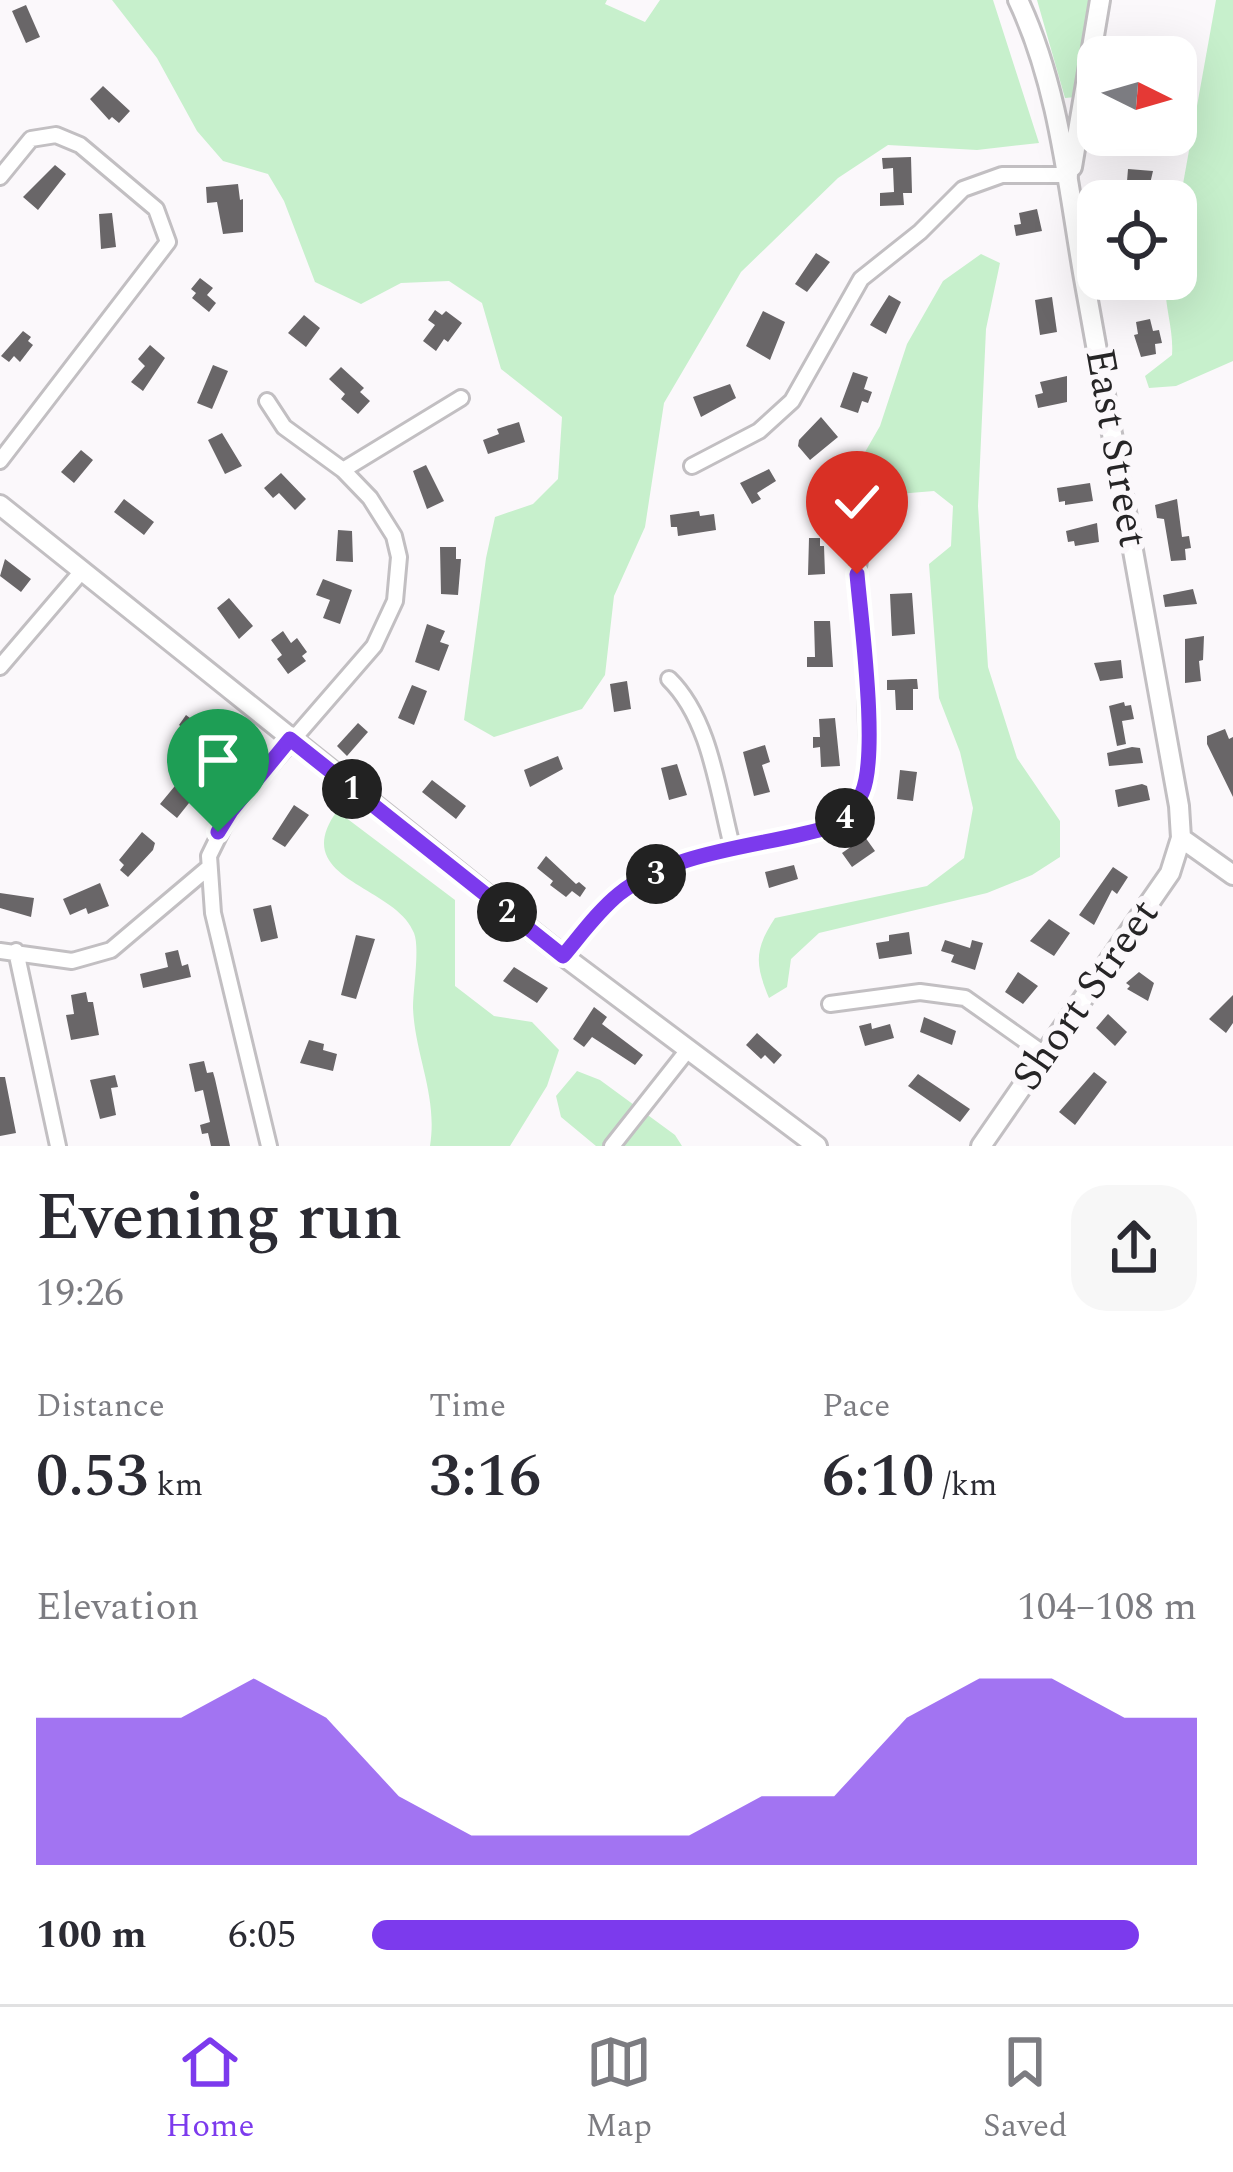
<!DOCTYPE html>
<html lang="en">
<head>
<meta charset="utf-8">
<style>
	body { margin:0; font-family:Spectral,serif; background:#f7f7f7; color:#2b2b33; height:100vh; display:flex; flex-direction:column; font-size:45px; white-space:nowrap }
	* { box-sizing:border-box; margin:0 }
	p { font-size:39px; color:#7c7c81 }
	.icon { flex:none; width:66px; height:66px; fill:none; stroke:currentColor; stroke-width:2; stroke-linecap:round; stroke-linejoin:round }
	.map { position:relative; height:1146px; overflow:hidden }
	.side { display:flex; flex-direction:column; background:#fff; flex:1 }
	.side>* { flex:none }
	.needle { width:78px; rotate:95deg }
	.buttons { position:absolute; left:1077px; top:36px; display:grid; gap:24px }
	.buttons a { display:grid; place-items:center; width:120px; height:120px; border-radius:24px; background:#fff; box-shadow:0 12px 48px #0002; font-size:60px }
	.pin { position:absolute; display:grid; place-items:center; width:102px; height:102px; color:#fff; margin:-123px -51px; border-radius:50% 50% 50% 0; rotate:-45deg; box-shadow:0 0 12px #0007 }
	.pin .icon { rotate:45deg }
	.km { position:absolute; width:60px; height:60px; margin:-30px; border-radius:50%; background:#222; color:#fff; font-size:33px; line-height:60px; text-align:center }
	.round { display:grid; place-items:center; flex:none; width:126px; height:126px; border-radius:36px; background:#f7f7f7 }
	.head { display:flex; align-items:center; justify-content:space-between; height:204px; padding:0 36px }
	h1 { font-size:66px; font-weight:600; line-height:90px }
	.metrics { display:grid; grid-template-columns:repeat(3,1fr); gap:18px; height:204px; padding:12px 36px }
	.metrics div { display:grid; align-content:center }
	.metrics b { font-size:60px; font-weight:600 }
	.metrics small { font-size:33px; font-weight:400 }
	.metrics p { font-size:33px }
	.chart { height:336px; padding:24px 36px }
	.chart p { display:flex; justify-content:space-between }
	.chart svg { width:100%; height:216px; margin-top:12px; fill:#7c3aed; opacity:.7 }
	ul { padding:0 36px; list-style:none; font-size:39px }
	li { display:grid; grid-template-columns:192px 144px 1fr; align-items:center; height:90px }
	li i { height:30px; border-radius:15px; background:#7c3aed }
	.tab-bar { display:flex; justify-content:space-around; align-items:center; height:168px; border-top:3px solid #e1e1e2; background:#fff; font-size:33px; color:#7c7c81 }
	.tab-bar a { display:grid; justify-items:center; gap:6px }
	.tab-bar .current { color:#7c3aed }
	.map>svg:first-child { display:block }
</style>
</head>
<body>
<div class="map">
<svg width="1233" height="1146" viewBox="0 0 1233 1146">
	<rect width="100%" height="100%" fill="#fbf8fb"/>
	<!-- green -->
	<path fill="#c7f0cc" d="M112,0H607L605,4L645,22L660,0H993L1039,143L977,150L888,145L838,178L741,272L664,403L645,527L614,596L605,675L582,709L494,737L464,720L486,558L495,517L533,504L558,479L562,417L501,369L482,303L449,281L401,283L361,304L315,282L284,201L268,174L223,161L197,131L157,58Z
		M1037,0H1093L1076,97L1065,98Z
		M1216,0H1233V361L1176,386L1149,388L1145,376L1172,355C1174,328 1163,303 1166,279H1176V223Z
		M981,254L1000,263L986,329L978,506L988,667L1017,758L1060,821V857L1032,875L987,893L819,933L791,959L787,987L769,998C755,964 754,950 775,918L927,886L964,858L973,808L960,752L939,698L929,564L951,546L953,506L934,491L862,497L845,487L880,426L907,344L943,281Z
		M337,811L455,900V986L494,1016L532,1022L559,1050L547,1086L510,1146H430C438,1096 415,1056 413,1008C413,989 420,948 414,933C396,885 287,880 337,811Z
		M577,1071L600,1080L675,1135L682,1146H596L561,1117L556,1096Z"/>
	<!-- building -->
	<path fill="#696668" d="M26,5L40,37L26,43L12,11Z
		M103,86L130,111L119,123L112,117L109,120L90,99Z
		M911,157L912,193H903L904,205L880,206V193L894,192L893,168L883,169L882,158Z
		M55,165L66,174L38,210L23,197Z
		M1128,169L1153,171L1146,201H1131V194H1126Z
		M238,184L240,200L243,199V232L223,234L217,202L207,203L206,187Z
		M1037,209L1042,231L1016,236L1014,225L1021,224L1019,213Z
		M112,213L116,247L101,249L99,214Z
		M816,253L830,262L807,292L795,284Z
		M200,278L213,288L207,295L216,303L209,312L192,298L196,293L191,289Z
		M889,295L901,302L886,334L870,325Z
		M1052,297L1057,332L1040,335L1035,300Z
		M435,310L442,315L446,311L462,323L448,342L444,339L436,351L423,341L435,325L428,320Z
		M763,311L785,322L770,360L746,346Z
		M304,315L320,328L306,347L288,333Z
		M1150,319L1153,331L1159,330L1162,343L1155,344L1156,354L1141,357L1134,335L1138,334L1136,322Z
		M23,331L31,337L28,341L33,345L20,362L14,356L9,362L1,356Z
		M150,345L165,358L143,391L131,382L145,366L138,359Z
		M213,365L228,371L212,409L197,403Z
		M341,367L364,388L360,392L370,401L358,414L341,399L345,394L329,379Z
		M853,372L868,377L864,389L872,392L868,403L862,401L858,413L840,407Z
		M1067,376V402L1038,408L1035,395L1043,393L1040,382Z
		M730,384L736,398L701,417L693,397Z
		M821,417L838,437L810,460L798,446L799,440Z
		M519,422L525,442L488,454L483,440L499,434L497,429Z
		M222,433L242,466L225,474L208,440Z
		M81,450L93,460L74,483L61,472Z
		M426,465L444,501L427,509L413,471Z
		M769,469L776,481L757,493L761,499L752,504L740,483Z
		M281,473L306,499L295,510L279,493L273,498L264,488Z
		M1090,483L1093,501L1065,505V501L1059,502L1057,488Z
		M124,499L154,522L144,535L114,512Z
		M1177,499L1182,537L1189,536L1191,548L1185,549L1186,560L1171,561L1164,519L1157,518L1155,505Z
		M699,511L700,516L714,514L716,530L678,536L677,527H671L670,515Z
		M1097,523L1099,542L1075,546L1074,541L1068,542L1066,531Z
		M338,530L352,531L353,562L336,561Z
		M809,538H820V546H824L825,574L808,575Z
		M440,547H456V559H461L458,595L441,594Z
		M5,559L31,579L21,592L0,576Z
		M323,579L352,590L340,624L323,618L330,600L316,595Z
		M1193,589L1197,604L1165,607L1163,595Z
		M912,593L915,634L892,636L890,594Z
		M229,598L253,626L239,639L217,608Z
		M814,621H830L833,667H807V657H815Z
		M427,624L445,631L440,642L449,645L439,671L415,662Z
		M283,631L291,643L297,638L307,652L302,656L306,661L288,674L277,659L282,655L271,640Z
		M1204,636L1203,660L1199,661L1201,681L1185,683V639Z
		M1121,660L1123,678L1100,681L1094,663Z
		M912,679H917L918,689H913V710H896L895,690H887V680Z
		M627,681L631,709L614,712L610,684Z
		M412,685L427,691L414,725L398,718Z
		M1124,702L1125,706L1131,705L1134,719L1122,721L1126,744L1117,746L1109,706Z
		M186,715L214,736L225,729L234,736L217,766L200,754L206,746L179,725Z
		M835,718L840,766L821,767L820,747L813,748V737H820L819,719Z
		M358,723L368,732L347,756L337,746Z
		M1225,729L1229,739L1233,737V797L1207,744V736Z
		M765,745L770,762L762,765L770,792L754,796L743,752Z
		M1132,747L1140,748L1143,763L1109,766L1107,753Z
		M558,756L563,769L530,787L524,770Z
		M677,764L687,795L669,800L661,768Z
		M900,770L917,772L913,801L897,799Z
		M184,775L201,788L177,818L160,804Z
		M432,780L466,806L456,819L422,792Z
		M1142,784L1147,786L1150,800L1118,807L1115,790Z
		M294,805L309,815L285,847L272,839Z
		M142,832L155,843L153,850L128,877L120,870L124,865L119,860Z
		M865,837L875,851L852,867L842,853Z
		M546,856L576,884L579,882L586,888L580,897L572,891L566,897L550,885L553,881L537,868Z
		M794,865L798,879L769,888L765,872Z
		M1113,867L1128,877L1117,894L1112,890L1094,925L1079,915Z
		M100,883L109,906L88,914L86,908L70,915L63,899Z
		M0,893L34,898L31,917L0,908Z
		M271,905L278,938L261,942L253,909Z
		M1049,919L1070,933L1054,956L1030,941Z
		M909,932L912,954L879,959L876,943L889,941V935Z
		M356,935L375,939L356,999L341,995Z
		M945,940L970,948L972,940L983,943L975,970L951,962L954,955L941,951Z
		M178,950L182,966L188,964L191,977L143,988L140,974L168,967L165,953Z
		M514,967L548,988L537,1003L503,981Z
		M1018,972L1038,986L1023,1004L1005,992Z
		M1139,972L1154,983L1148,1001L1127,989L1130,986L1126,983Z
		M86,992L88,1002H93L99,1035L71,1040L66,1015L74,1014L71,995Z
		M1233,995V1023L1226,1033L1209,1019Z
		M594,1007L607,1017L602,1024L643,1055L635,1065L592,1037L584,1047L573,1039Z
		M1108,1014L1127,1032L1115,1046L1096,1028Z
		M924,1017L956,1031L952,1045L920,1032Z
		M871,1023L872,1029L890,1024L894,1038L865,1046L859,1026Z
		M757,1033L782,1055L774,1064L765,1055L761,1059L746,1045Z
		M309,1040L324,1044L323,1050L337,1054L333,1071L300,1063Z
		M204,1061L207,1073L213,1072L215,1079L230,1146H211L208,1133L202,1134L200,1125L210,1122L203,1090L195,1092L189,1064Z
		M1094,1072L1107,1082L1075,1125L1059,1112Z
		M918,1074L970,1109L960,1122L908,1086Z
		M115,1075L118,1087L111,1088L116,1115L100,1119L90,1080Z
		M0,1077H5L16,1133L0,1136Z"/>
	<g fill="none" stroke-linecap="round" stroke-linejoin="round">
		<defs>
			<path id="street" d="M0,177L31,139L56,135L80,145L156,209L168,242L0,461
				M267,401L284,427L343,470L370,498L394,536L399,557L395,601L374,646L231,811L209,856L213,913L269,1146
				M692,466L759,431L792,401L861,279L920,232L963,189L1002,175H1070
				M343,470L461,398
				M0,667L82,571
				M669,679C711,720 718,794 733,850
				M0,951L72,961L111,950L208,868
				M16,951L58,1146
				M563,956C580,936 598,910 619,894C676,849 763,847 830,827L851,814L868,778L866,674L857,574L863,532
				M830,1004L920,992L965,998L1044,1054
				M612,1146L687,1051"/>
			<path id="secondary" d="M1018,0C1060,89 1068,189 1085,284C1117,458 1149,632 1179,806L1181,838L1233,875
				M1072,167L1100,0
				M0,505L557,951L817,1146
				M981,1146L1170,873L1181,838"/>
		</defs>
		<!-- street casing -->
		<use href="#street" stroke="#c2bfc2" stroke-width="20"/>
		<!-- secondary casing -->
		<use href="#secondary" stroke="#c2bfc2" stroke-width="24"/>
		<!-- street -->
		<use href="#street" stroke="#fff" stroke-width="14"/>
		<!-- secondary -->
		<use href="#secondary" stroke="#fff" stroke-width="18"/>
	</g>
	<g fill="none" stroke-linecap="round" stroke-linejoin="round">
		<defs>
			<path id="route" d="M218,832L231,811L290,739L563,956C580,936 598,911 619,894C676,849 763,847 830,827C846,817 855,810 862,793C879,754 861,621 857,574"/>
		</defs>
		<!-- route casing -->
		<use href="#route" stroke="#fff" stroke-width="24"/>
		<!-- route -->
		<use href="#route" stroke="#7c3aed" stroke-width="15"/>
	</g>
	<g text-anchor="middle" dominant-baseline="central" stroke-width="12" stroke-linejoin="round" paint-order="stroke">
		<!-- street labels -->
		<g font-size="42" fill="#262526" stroke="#fbf8fb">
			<text transform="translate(1116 448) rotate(80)">East Street</text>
			<text transform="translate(1086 995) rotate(-55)">Short Street</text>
		</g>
	</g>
</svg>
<div class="buttons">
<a><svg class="needle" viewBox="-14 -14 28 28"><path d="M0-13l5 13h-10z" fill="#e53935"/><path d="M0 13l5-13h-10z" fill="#7c7c81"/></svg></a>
<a><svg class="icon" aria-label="locate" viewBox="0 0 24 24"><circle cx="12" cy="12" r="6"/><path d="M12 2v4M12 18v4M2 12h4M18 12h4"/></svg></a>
</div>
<div class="pin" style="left:218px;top:832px;background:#1e9e55"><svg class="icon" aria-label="arrive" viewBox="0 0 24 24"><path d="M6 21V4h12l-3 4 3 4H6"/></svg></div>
<div class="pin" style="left:857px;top:574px;background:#d93025"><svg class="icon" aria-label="check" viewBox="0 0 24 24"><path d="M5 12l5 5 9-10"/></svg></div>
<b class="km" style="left:352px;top:789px">1</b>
<b class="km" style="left:507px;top:912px">2</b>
<b class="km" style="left:656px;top:874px">3</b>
<b class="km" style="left:845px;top:818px">4</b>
</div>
<section class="side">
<div class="head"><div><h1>Evening run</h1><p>19:26</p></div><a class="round"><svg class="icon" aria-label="share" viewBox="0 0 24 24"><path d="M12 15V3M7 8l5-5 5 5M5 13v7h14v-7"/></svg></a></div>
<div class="metrics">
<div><p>Distance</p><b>0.53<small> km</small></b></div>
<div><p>Time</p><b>3:16</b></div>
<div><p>Pace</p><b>6:10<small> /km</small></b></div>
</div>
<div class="chart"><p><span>Elevation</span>104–108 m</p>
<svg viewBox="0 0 160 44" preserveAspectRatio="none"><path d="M0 44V14L10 14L20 14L30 6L40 14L50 30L60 38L70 38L80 38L90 38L100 30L110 30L120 14L130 6L140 6L150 14L160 14V44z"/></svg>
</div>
<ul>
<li><b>100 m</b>6:05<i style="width:93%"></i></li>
</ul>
</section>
<nav class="tab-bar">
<a class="current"><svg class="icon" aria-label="home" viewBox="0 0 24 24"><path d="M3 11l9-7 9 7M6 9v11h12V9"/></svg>Home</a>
<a><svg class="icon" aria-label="map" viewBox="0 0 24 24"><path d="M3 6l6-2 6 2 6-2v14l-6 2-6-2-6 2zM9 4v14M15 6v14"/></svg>Map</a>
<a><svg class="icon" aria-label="saved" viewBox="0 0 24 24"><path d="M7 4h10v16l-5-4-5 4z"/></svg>Saved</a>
</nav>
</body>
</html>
